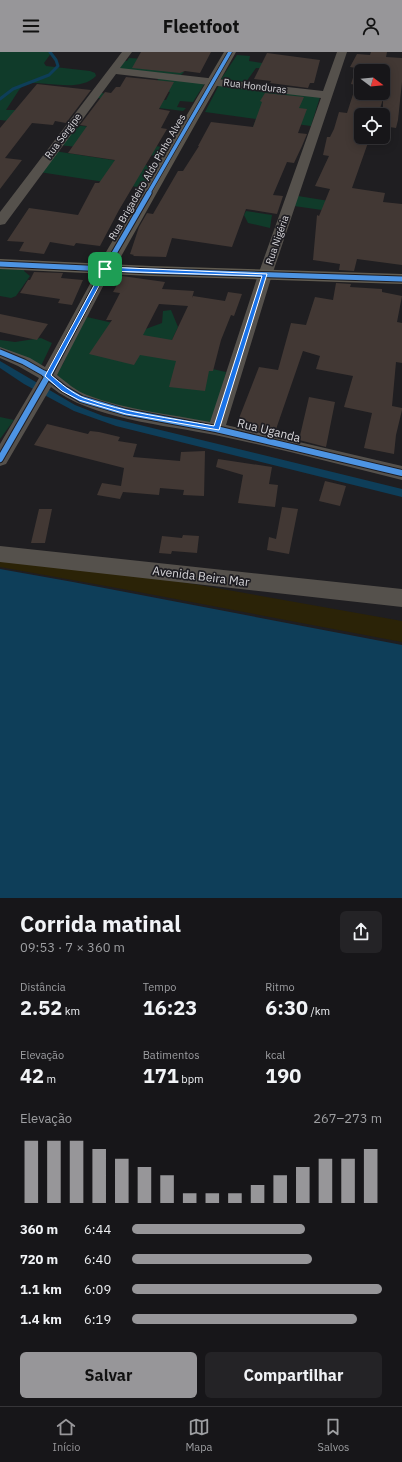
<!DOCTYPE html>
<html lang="pt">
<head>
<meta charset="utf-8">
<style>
	body { margin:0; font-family:"IBM Plex Sans",sans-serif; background:#242326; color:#f1f3f6; height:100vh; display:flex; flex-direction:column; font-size:15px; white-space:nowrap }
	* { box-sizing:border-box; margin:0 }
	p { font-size:13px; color:#9e9fa2 }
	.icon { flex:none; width:22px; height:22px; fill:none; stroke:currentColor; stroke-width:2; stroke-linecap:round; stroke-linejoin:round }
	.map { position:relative; height:846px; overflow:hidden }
	.sheet { display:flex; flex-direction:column; background:#171619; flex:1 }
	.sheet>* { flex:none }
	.needle { width:26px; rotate:106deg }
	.fabs { position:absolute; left:354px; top:12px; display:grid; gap:8px }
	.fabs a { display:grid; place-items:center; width:36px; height:36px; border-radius:6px; background:#171619; box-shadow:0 2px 10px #0003,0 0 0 1px #363538; font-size:20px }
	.pin { position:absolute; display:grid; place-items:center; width:34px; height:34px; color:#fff; margin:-17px; border-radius:8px; box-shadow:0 2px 6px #0006 }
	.round { display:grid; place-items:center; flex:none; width:42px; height:42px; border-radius:6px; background:#242326 }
	.headline { display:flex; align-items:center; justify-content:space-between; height:68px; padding:0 20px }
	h1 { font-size:22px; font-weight:700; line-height:30px }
	.stats { display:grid; grid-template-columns:repeat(3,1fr); gap:6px; height:68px; padding:4px 20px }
	.stats div { display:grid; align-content:center }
	.stats b { font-size:20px; font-weight:700 }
	.stats small { font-size:11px; font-weight:400 }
	.stats p { font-size:11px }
	.chart { height:112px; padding:8px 20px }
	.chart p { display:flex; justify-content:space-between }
	.chart svg { width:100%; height:72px; margin-top:4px; stroke:#979699; stroke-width:6 }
	.primary-button { display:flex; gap:8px; margin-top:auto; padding:8px 20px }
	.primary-button a { flex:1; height:46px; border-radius:6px; background:#979699; color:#111; font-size:16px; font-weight:700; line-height:46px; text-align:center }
	.primary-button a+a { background:#242326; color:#f1f3f6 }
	ul { padding:0 20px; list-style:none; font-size:13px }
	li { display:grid; grid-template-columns:64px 48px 1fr; align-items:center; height:30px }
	li i { height:10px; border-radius:5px; background:#979699 }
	header { display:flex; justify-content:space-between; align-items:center; height:52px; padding:0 20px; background:#979699; color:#111; font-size:18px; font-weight:700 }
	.menu { display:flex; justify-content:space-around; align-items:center; height:56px; border-top:1px solid #363538; background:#171619; font-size:11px; color:#9e9fa2 }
	.menu a { display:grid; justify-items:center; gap:2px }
	.menu .selected { color:#979699 }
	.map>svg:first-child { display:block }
</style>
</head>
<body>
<header><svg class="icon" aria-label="menu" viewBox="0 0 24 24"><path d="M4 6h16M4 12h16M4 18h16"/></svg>Fleetfoot<svg class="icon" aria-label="person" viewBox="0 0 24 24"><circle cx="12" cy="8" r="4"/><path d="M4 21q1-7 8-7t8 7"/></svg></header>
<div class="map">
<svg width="402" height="846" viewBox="0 0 402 846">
	<rect width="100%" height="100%" fill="#1f1e21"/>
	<!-- green -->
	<path fill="#103b2a" d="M0,0H52L44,11L46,14L90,19L95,21L96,24C79,41 47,29 25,31L19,38L6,58H19L9,69L0,68Z
		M237,3L250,4L249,9L275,13L274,17L256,16L246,30L221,27Z
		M129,6L144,7L177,19L184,20L181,23L116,17L122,9H127Z
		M159,25L205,31L193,50L180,49L177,55L186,56L183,59L103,49L104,47L97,46L101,41L166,48L170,40L153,38Z
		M219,33L320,45L311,74L281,70L276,77L253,75L256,67L205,60Z
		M74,73L123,79L117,88L162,95L157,104L59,93Z
		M54,99L158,115L144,136L39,120Z
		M298,144L354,153L350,162L294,154Z
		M246,159L272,163L270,176L248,171L244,163Z
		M0,216H25L24,219L30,224L16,244L11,246L0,244Z
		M171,258L178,275L172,288L190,312L226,320L213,372C175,365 76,356 56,321L63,312L74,287L87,265L143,278L162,271L163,259Z
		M41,286L52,291L41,314L0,298V288L15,290Z
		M0,365L14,368L0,387Z"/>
	<!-- sand -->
	<path fill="#2b2307" d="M0,502L58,508L402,569V590L128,538L0,515Z"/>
	<!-- water -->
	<path fill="#0e3e59" d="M0,309L75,353L103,364L402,437V445L116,374L74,359L24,332L0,316Z
		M0,517L73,530L402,593V846H0Z"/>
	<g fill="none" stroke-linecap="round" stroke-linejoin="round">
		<!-- stream -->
		<path stroke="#0e3e59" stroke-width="3" d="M0,47L13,37L49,23L58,14L56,8L50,0"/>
	</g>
	<!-- building -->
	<path fill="#423834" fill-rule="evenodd" d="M141,0H211L200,21L185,19L180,21L132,16Z
		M371,0H387L386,5L402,6V30L398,68L396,76L383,74V47L378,63H361V85H370L352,136L385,141L383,150L402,152V213L357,207L354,219L339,218L340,212L313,208L317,163L319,164L330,137L315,134L329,104L323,103L327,85H330L334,77L339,60L347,61L356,33L351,32L356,16L350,15L357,2L370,3ZM361,19H383V41H361Z
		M267,1L320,8L314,31H310L308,36L270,31L271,29L254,27Z
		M126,25L174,30L159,57L170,59L161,76L167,77L119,158L100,194L76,191L74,194L50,190L44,202L19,199L24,190L7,189L29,156L78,163L95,131H99L115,108L68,101L87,74L80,73L105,40L111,41L116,35H120Z
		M37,32L91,38L66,71L55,69L53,73L32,71L5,106L22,108L0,137V76Z
		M265,41L304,45L299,56L307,57L298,81L307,82L302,94L294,111L287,110L273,143L283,144L277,162L246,157L232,195L172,186L166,205L133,204L134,203L130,202L139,175L147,161L153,162L178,119H183L199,94H198L211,70L253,75L262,50L260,49Z
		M34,220L63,221L61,226L83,228L72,253L58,251L60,247L20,241L28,228H30Z
		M122,224L165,230L162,237L194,239L192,246L193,244L225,249L228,240L242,242L234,264L231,263L221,288L213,319H209L205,339L169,335L176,309L140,303L134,313L89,302L112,268H106L120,241L113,240ZM159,252L188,254L172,288L143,283Z
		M336,231L351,232L350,235L382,237V240L402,244L397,270L402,271V311L396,310L392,354L402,356V358L396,383L394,402L364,396L372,361L344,355L353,324L316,317L320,304L303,299L274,383L236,374L259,315L278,318L291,271L306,273L315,245L333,248Z
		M0,262L48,272L37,288L0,280Z
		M309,345L335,350L326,395L299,388Z
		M47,372L88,382L90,379L99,380L120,385L118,389L137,392L133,405L180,409L181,400L205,399L204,444L183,443L184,438L160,436L159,443L123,440L120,447L97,443L102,431L121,434L124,416L34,393Z
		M218,407L272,415L269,432L278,433L275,455L238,451L243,423L216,415Z
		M325,429L346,434L340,454L319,449Z
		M282,455L298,457L289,502L267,498L269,485L276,487Z
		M39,457H52L45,491H31Z
		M183,483L199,484L197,501L172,499L171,502L159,501L162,484L182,486Z"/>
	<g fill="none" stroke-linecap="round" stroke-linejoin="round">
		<!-- street -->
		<path fill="#55514c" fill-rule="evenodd" d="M122,0H132L120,16L323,39L337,0H347L272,223L226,373L402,414V428C340,413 278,396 215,383C166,373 90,367 51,335L6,412L0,414V392L39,326L18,314L0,306V295L30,306L45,315L98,217L100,214L105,213L110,214L112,217L57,323C66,330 76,339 87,343C126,358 170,362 210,370L258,223L321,46L116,22L5,172L0,173V160Z
			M0,494L402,537V555L0,510Z"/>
		<!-- secondary -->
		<path fill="#59544c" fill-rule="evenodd" d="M224,0H236L114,217L111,221L105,222L99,221L96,217Z"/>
		<!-- primary -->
		<path fill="#615c51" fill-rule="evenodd" d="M0,207L151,214L402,222V232L151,224L0,217Z"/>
		<defs>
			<path id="cycleway-far2" d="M148,142L230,0"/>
			<path id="cycleway-far1" d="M0,212L151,219L402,227
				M0,300L24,310L47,323
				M49,323L105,217L149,141"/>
			<path id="cycleway" d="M45,322L64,337L81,347L125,360L216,377L402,421
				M0,407L49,322"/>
		</defs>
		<!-- cycleway-far2 casing -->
		<use href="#cycleway-far2" stroke="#1e1d22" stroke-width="5"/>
		<!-- cycleway-far1 casing -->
		<use href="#cycleway-far1" stroke="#1e1d22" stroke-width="7"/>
		<!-- cycleway casing -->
		<use href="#cycleway" stroke="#1e1d22" stroke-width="8"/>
		<!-- cycleway-far2 -->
		<use href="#cycleway-far2" stroke="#4d94e3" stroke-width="3.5"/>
		<!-- cycleway-far1 -->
		<use href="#cycleway-far1" stroke="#4d94e3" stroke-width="5"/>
		<!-- cycleway -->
		<use href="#cycleway" stroke="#4d94e3" stroke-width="6"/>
	</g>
	<!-- route -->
	<path fill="#1a73e8" stroke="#fff" fill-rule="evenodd" d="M105,215L267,222L219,378L126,362L79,348L62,339L46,325L45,324L103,217ZM107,219L262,224L214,374C171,366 125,361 84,346C72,341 61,332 51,323Z"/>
	<g text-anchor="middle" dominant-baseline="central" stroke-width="3.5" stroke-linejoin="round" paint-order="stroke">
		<!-- far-street labels -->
		<g font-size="10" fill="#d7d6da" stroke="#1e1d22">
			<text transform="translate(255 34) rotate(7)">Rua Honduras</text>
			<text transform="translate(63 84) rotate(-53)">Rua Sergipe</text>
			<text transform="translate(147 125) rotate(-60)">Rua Brigadeiro Aldo Pinho Alves</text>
			<text transform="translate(277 188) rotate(-71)">Rua Nigéria</text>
		</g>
		<!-- street labels -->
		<g font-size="12" fill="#d7d6da" stroke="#1e1d22">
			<text transform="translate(269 378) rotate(14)">Rua Uganda</text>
			<text transform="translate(201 524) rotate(7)">Avenida Beira Mar</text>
		</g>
	</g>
</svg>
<div class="fabs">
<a><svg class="needle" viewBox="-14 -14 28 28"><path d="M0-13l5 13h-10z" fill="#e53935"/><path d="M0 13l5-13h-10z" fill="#9e9fa2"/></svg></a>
<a><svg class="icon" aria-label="locate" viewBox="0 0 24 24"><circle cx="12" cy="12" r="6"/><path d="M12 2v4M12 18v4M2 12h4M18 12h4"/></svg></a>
</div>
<div class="pin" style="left:105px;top:217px;background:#1e9e55"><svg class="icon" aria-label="arrive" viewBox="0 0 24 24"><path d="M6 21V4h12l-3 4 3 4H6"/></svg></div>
</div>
<section class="sheet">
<div class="headline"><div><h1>Corrida matinal</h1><p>09:53 · 7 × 360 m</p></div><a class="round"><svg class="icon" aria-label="share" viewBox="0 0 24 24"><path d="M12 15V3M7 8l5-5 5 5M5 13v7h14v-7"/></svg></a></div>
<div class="stats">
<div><p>Distância</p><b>2.52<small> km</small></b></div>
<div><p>Tempo</p><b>16:23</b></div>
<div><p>Ritmo</p><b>6:30<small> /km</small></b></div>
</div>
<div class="stats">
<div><p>Elevação</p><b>42<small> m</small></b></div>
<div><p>Batimentos</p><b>171<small> bpm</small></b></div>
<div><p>kcal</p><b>190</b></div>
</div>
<div class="chart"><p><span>Elevação</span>267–273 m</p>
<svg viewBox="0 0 160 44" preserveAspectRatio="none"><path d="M5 44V6M15 44V6M25 44V6M35 44V11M45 44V17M55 44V22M65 44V27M75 44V38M85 44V38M95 44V38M105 44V33M115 44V27M125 44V22M135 44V17M145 44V17M155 44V11"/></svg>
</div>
<ul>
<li><b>360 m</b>6:44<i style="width:69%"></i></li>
<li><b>720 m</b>6:40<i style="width:72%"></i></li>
<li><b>1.1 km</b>6:09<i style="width:100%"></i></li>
<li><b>1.4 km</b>6:19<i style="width:90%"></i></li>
</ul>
<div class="primary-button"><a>Salvar</a><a>Compartilhar</a></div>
</section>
<nav class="menu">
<a class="selected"><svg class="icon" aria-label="home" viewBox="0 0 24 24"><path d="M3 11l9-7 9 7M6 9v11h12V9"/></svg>Início</a>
<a><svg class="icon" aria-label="map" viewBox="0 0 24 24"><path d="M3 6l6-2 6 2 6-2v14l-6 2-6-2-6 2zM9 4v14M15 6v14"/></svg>Mapa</a>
<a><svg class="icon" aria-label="saved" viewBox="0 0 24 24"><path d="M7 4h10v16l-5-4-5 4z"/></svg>Salvos</a>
</nav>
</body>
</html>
